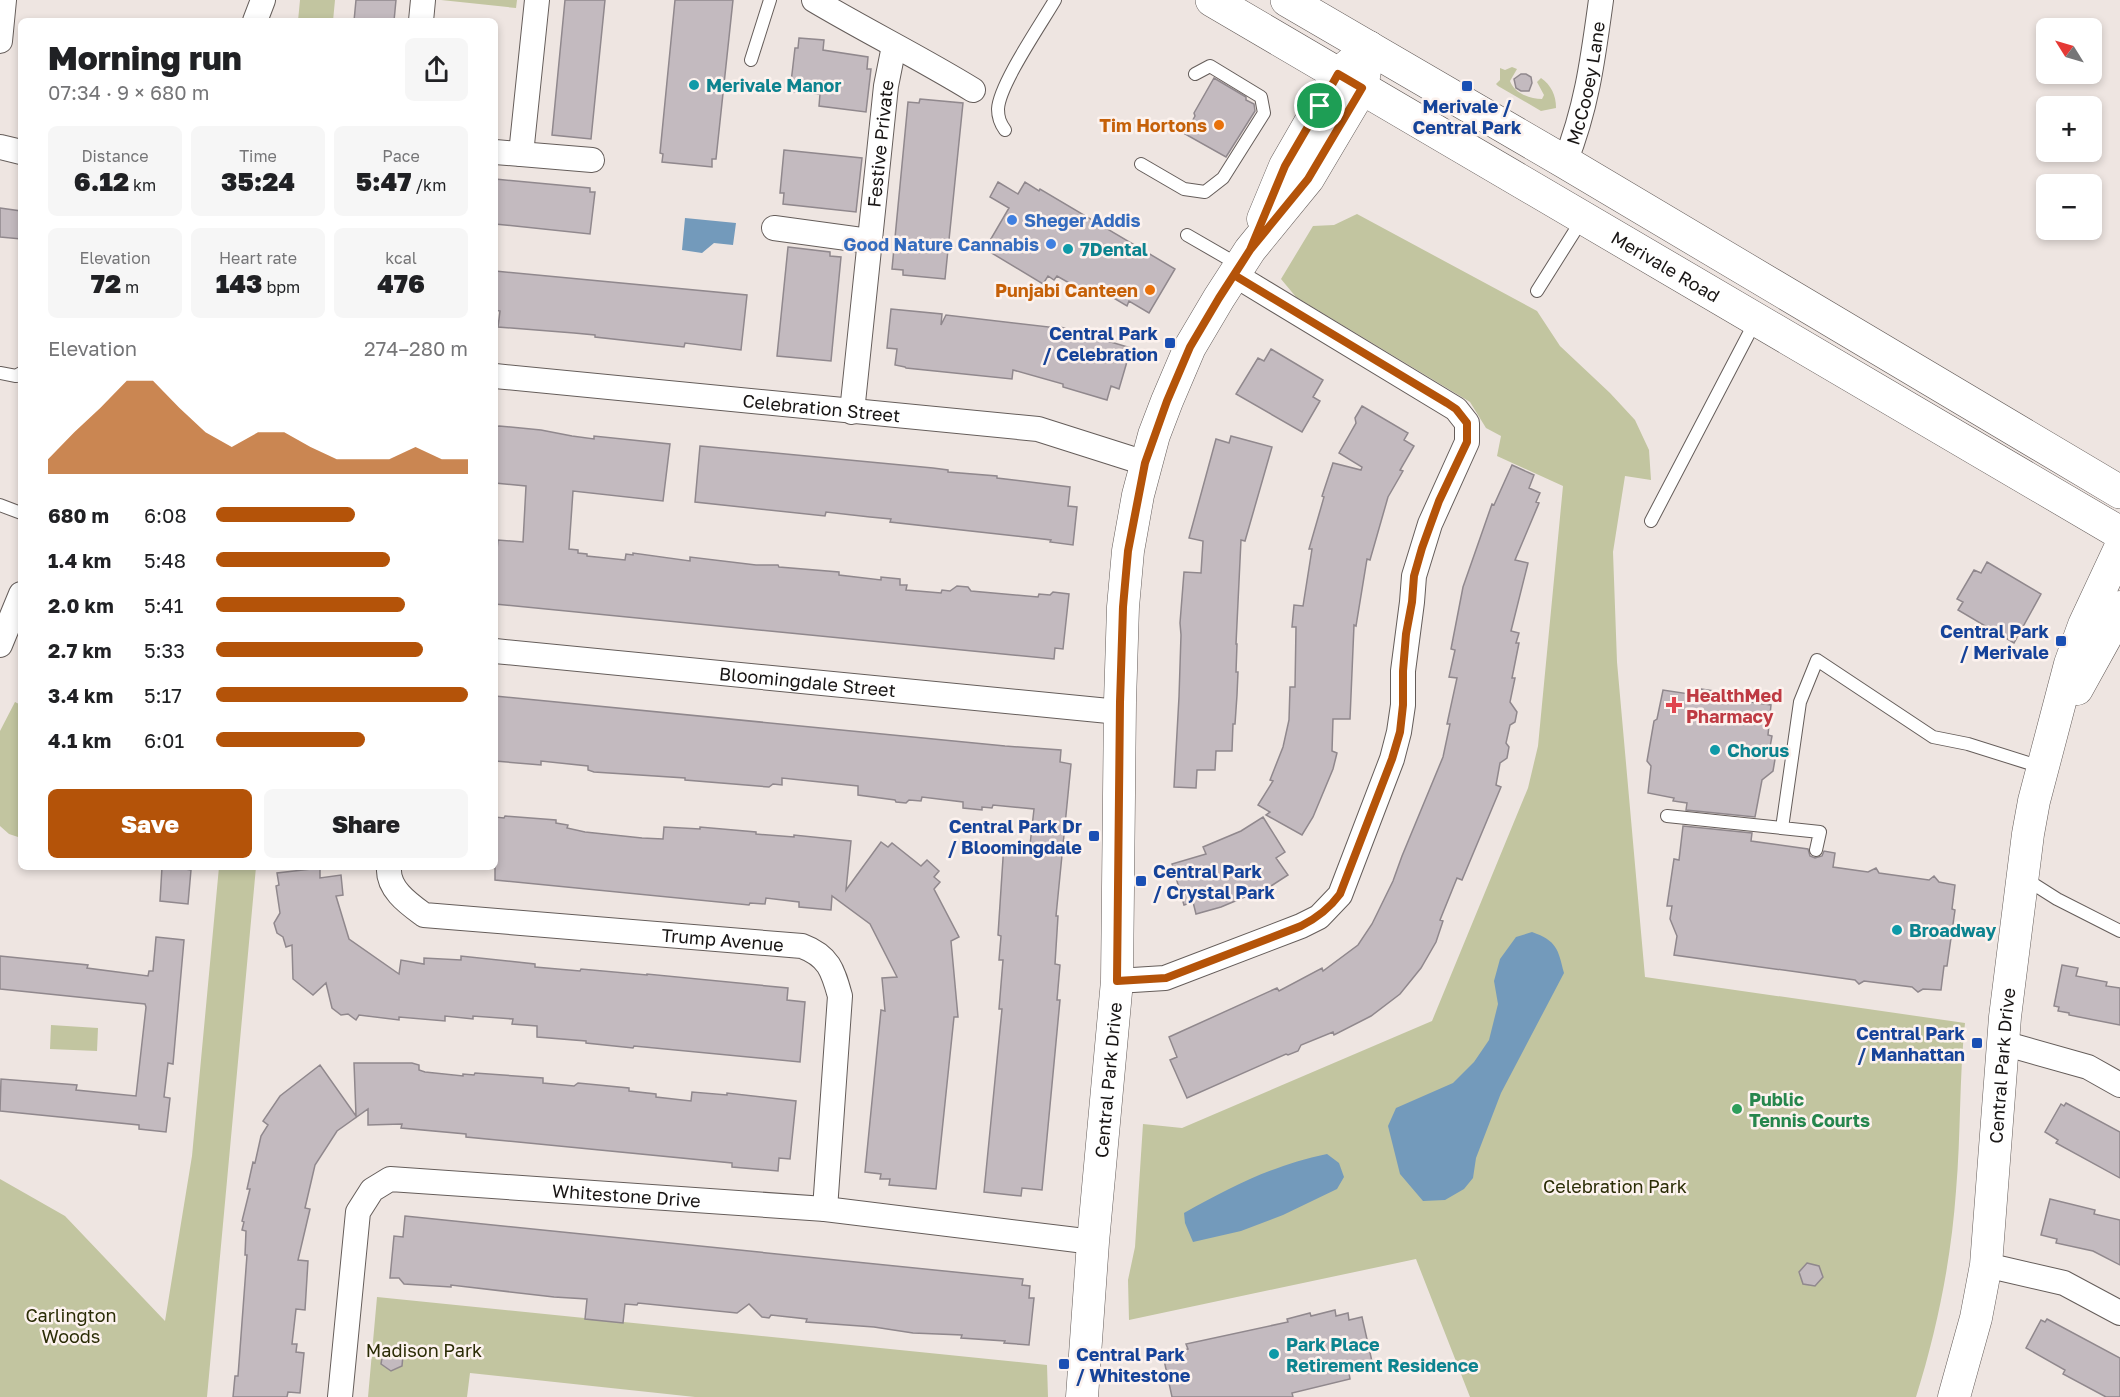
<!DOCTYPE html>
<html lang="en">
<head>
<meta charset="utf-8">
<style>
	body { margin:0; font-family:"Golos Text",sans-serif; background:#f6f6f6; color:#202124; height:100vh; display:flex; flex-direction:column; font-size:22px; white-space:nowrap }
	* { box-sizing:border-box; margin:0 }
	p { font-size:20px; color:#757577 }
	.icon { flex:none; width:33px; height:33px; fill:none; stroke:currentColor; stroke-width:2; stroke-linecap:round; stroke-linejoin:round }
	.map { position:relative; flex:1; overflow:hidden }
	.details { position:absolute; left:18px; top:18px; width:480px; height:852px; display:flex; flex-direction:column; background:#fff; border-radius:9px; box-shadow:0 3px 9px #0003 }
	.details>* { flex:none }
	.needle { width:39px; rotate:307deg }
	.buttons { position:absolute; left:2036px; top:18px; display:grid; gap:12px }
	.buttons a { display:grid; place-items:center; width:66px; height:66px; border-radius:9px; background:#fff; box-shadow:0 3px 9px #0003; font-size:30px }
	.pin { position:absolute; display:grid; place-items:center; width:51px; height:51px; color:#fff; margin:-26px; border:3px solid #fff; border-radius:50%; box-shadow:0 2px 6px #0007 }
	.round { display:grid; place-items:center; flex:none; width:63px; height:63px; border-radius:9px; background:#f6f6f6 }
	.overview { display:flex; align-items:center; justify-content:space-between; height:102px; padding:0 30px }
	h1 { font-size:33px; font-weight:800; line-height:45px }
	.metrics { display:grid; grid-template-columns:repeat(3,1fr); gap:9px; height:102px; padding:6px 30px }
	.metrics div { display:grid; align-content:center; border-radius:9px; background:#f6f6f6; text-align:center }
	.metrics b { font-size:26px; font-weight:800 }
	.metrics small { font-size:16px; font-weight:400 }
	.metrics p { font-size:16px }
	.chart { height:168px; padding:12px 30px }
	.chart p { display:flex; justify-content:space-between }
	.chart svg { width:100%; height:108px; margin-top:6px; fill:#b45309; opacity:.7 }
	.primary-button { display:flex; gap:12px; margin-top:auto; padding:12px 30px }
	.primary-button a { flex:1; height:69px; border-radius:9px; background:#b45309; color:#fff; font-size:24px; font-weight:800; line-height:69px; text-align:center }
	.primary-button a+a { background:#f6f6f6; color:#202124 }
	ul { padding:0 30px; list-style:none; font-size:20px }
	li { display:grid; grid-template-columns:96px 72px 1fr; align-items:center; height:45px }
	li i { height:15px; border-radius:8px; background:#b45309 }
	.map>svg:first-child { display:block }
</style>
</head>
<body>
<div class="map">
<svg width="2120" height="1397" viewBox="0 0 2120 1397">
	<rect width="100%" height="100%" fill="#eee5e1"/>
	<!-- green -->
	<path fill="#c2c5a0" d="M300,0H335L333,21H298Z
		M441,0H517L516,8Z
		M1512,67L1517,69L1510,81C1514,93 1530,99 1542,99L1544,95L1537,82L1541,78C1551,85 1556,95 1556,108L1541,111L1498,86L1496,84L1500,80V68L1505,70Z
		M1357,214L1537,311L1560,346L1610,393L1635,420L1649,450L1651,480L1625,476L1613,552L1617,662L1645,977L1965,1023C1959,1079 1961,1135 1956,1191C1951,1261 1937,1330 1916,1397H1470L1416,1259L1129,1320L1128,1280L1135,1247L1143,1124L1182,1128L1432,1021L1528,788L1538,746L1563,486L1497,456L1501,436L1486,428L1470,402L1296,297L1281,279L1313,226L1334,225Z
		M15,702L21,705V838L9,834L0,826V731Z
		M219,867H256L207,1397H0V1179L65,1216L165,1321L192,1156Z
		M51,1025L98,1028L97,1051L50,1049Z
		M377,1297L1047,1365L1048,1397H695L470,1373L467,1397H368Z"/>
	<!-- water -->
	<path fill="#739abb" d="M685,218L736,223L733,245L714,243L702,253L682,250Z
		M1532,932C1557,941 1558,949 1564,973L1501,1093L1476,1158L1473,1178L1464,1189L1445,1200L1423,1201L1400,1174L1388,1126L1396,1108L1453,1083L1474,1062L1489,1040L1498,1004L1494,981L1500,959L1516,937Z
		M1327,1154L1339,1163L1344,1177L1337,1189L1283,1215L1241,1231L1193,1242L1185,1223L1184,1213C1233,1186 1271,1166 1327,1154Z"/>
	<!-- building -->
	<path fill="#c3babf" stroke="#90888d" stroke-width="1.5" d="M356,0H396L394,21H354Z
		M565,0H605L591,139L552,135Z
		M675,0H733L716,159H712V167L662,162L663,154L660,153Z
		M799,38L824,40L823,50L868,57L867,69H871L866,112L819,106L820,94L790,91L795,48H798Z
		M1521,74H1526L1531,77L1532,83L1529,91H1521L1516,88L1514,79Z
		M1214,78L1246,97V100L1254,104L1255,111L1226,157L1185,134L1195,116L1194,113Z
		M920,99L963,103L945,279L903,275V270L892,269L908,102L919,103Z
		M784,150L862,158L856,212L783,204L784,193H780Z
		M495,179L590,188V192H595L590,234L495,224Z
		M998,182L1018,194L1025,182L1039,191L1040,189L1175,269L1149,313L1129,301L1127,306L1107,294L1104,298L1087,289L1085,292L1057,276L1054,280L1048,276L1043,284L985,249L1009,208L990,197Z
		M0,208L21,211V239L0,237Z
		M788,247L830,252V256L841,257L831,361L777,356Z
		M495,271L747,295L741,350L685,343L684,347L595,337V335L574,333L498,327L500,311L495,310Z
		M891,309L942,314L941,325L946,315L1057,328V326L1131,348L1119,389L1111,386L1107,400L1063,387V384L1013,370L1012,379L906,368L905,367L895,365L897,349L887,348Z
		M1271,349L1323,380L1313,397L1320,401L1302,432L1236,394L1258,358L1264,361Z
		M1362,406L1408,433L1404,440L1414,446L1400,470L1403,471L1388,497L1370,560L1367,559L1356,626L1354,625L1350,719H1333L1332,751L1337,753L1333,769L1313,817L1302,835L1266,815L1270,812L1258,805L1273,781L1270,780L1283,747L1289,720L1290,687H1295L1296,627H1292L1294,605L1303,606L1312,549H1309L1324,497L1322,496L1333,463L1361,470L1362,467L1339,453L1356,423L1355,418Z
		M499,426L541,430L572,436L594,439V436L670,444L663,501L573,491L569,549L578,550V553L587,554V556L625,560L626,554L633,555V553L690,561V557L756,565H778L779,567L839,572V575L881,580V577L900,579V585H907L906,590L941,593L942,590L950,591L957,586L968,587L971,591L1038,597L1039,594L1050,595L1053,592L1069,594L1063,649L1055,648L1054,659L495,604V569L498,540L523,542L526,486L495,483V427Z
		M1231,436L1272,447L1245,541L1241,540L1236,644H1237L1236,672H1238L1237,695L1235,724H1233L1232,751H1216L1215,770H1197L1196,788L1174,787L1179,697L1181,635L1180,623L1184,572L1201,573L1203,541L1189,538L1216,439L1229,443Z
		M700,446L933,468L948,470V472L997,476V478L1070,487L1068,506L1077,507L1073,545L1050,542L1051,540L890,522L891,519L870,517L826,512L825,516L695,502Z
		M1512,465L1534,475L1529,488L1540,493L1536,502L1539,503L1515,560L1528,563L1511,631L1519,633L1516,643H1519L1512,678H1515L1510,702L1517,712L1515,722L1510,725L1506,743L1509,747L1507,758L1500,763L1496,785L1501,787L1462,880L1457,878L1440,920L1443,921L1436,942L1421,968L1400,994L1371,1016L1334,1035L1333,1032L1301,1045L1298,1051L1288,1055L1286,1054L1187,1098L1170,1060L1177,1057L1169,1037L1277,988L1279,991L1322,968L1323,971L1358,945L1372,924L1393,881L1402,856L1443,757L1450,724H1447L1457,678L1449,677L1455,650L1451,649L1463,587L1492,504L1494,505Z
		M1987,562L2041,594L2014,643L1958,610L1963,602L1957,599L1974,570L1981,573Z
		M1701,689L1734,694L1738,698L1745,699V701L1771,705L1768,735L1772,736L1770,747L1777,748L1773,771L1762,780L1755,817L1686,810L1687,803L1673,801L1674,798L1648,793L1651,766L1647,761L1654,721L1657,719L1663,690L1689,694V690L1698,692Z
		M495,696L1005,746L1061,750L1060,762L1071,764L1056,916H1058L1055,964L1060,965L1057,1000H1060L1042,1190L1022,1188L1021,1196L984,1192L1002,1009H999L1003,960H999L1001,936L998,935L1004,843L1030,845L1034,809L993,805L992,808L982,807V810L963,808V802L922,797L921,801L909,800L906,803L896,802L895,800L858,795V786L782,778V785L773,784L769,787L685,780V778L594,772L588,770V766L541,761V765L495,761Z
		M505,816L556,820V823L568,825L567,828L585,832L642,838L663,839L664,827L700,829V827L756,832V834L794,837V835L851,841L846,890L881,842L888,847L892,843L921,866L927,860L939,871L934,877L940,882L934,889L959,937L951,941L958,1017H954L936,1189L889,1185L890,1179H880L881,1174L865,1172L881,1010L885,1011L882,978L897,977L870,924L832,896L831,910L799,907V902L766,898L765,904L750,903L749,905L495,880V817L504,818Z
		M1263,817L1285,852L1276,858L1288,875L1271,886L1221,907L1196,914L1193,902L1184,905L1172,864L1206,854L1203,847L1241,831Z
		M1683,826L1752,833L1751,841L1808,849L1810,856L1815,858L1822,856L1824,851L1835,853L1833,867L1868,872L1876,868L1879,873L1929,880L1934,876L1939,882L1955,885L1952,909L1955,910L1947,966H1944L1941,990L1923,989L1918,992L1912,987L1864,981L1859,984L1855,980L1674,955L1677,936L1670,919L1672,906H1667L1674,859L1679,860Z
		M162,867H186L185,869L191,870L188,904L160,901Z
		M320,868V878L341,875L343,895L336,896L349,939L399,974L401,960L424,964V958L461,960V956L535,964V967L580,971L581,969L647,975V974L788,988L787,1000L805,1002L800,1062L634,1046L633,1048L586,1043V1041L537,1037V1026L512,1024L513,1019L473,1016V1019L445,1016V1021L399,1017V1020L359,1015L356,1020L348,1014L341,1015L332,1008L326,983L313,995L293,979L292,945L286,947L283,937L277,933L274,923L280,913L276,886L279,885L277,873Z
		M156,937L184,940L173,1064L168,1063L164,1097L170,1098L166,1132L139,1129V1125L0,1111L1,1079L77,1085L76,1090L136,1096L146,1007L145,1004L0,989V956L88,965L87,968L148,976L149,971H153Z
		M2062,965L2078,968L2076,976L2107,982L2106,986L2120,988V1025L2069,1015V1013L2058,1011L2059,1007L2054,1006Z
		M354,1063H412L419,1065V1070L425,1072L463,1076V1074L474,1075L475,1073L543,1078V1083L574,1086L578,1083L629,1088V1091L656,1094V1097L691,1101L692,1092L727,1095V1093L796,1101L790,1159L779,1158L778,1171L732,1167V1163L466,1137V1134L401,1128L402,1124L368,1125V1109L337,1131L315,1165L305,1208L310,1209L298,1260L308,1261L305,1310L296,1309L292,1344H297L296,1352L304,1353L300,1393L288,1392L287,1397H233L235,1376H238L247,1255H245L246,1231L242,1230L244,1222L242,1221L250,1189H247L253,1162L255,1163L261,1136L268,1125L263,1121L280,1096L320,1065L356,1116Z
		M2066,1103L2120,1132V1178L2056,1143L2058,1140L2045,1132L2061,1104L2064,1106Z
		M2050,1199L2095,1210L2094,1214L2120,1220V1265L2093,1251L2056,1243L2057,1239L2041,1235Z
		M405,1216L1023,1279L1022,1285L1030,1286L1029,1298H1034L1029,1345L1004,1343L1005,1341L961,1338L962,1335L913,1333L874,1327L806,1322L807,1319L771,1315L769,1318L762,1317L749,1304L737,1313L638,1303L637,1305L625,1304L623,1323L585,1319L587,1299L554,1297L451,1285V1287L404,1284L399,1278H390L394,1236L403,1237Z
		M1807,1263L1819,1266L1823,1277L1815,1286L1803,1284L1799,1272Z
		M1335,1310L1336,1316L1348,1313L1349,1320L1362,1317L1373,1366L1349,1373L1350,1379L1292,1393L1293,1397H1172L1164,1360L1178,1357L1177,1352L1188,1349L1186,1344L1288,1322L1287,1319L1310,1313L1311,1316Z
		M2047,1319L2120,1358V1397H2106L2063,1374L2065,1370L2026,1348L2041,1320L2045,1322Z
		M394,1348L403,1355L402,1366L391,1371L381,1364L383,1352Z"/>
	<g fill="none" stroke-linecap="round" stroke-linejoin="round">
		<defs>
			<path id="service" d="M751,60L770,0
				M1005,130C1000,123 998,118 998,109C999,85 1041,24 1055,0
				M1141,164L1184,189L1205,192L1223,178L1264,113L1261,97L1210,66L1195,74
				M1187,235L1239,265
				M1537,291L1583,218
				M0,373L16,376L21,373
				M0,505L21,513
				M1651,521L1756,320
				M1667,816L1820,832L1816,850
				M1782,828L1800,702L1817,660L1933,737L1968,744L2041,767
				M2024,878L2057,899L2120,931"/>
			<g id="minor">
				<path d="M814,0C866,31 921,58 973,90"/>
				<path d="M255,21L263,0"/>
				<path d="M421,21L423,0"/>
				<path d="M0,41L4,0"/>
				<path d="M0,147L21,152"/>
				<path d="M495,152L592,160"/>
				<path d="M521,154L537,0"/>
				<path id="s1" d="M1565,162C1587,107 1593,58 1601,0"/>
				<path d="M774,228L869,241"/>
				<path id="s2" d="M495,376L1038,429L1145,463"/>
				<path id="s3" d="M852,412L886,86L894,46"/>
				<path d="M0,645L21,594"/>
				<path id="s4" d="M495,651L1119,712"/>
				<path id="s5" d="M389,867C387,889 409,904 424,915L802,946C829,956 833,971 840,996L825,1209"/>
				<path d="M1117,981L1165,978L1301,926L1319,917L1340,895L1392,759L1399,732L1403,705V671L1412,602L1414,576L1430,524L1467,442V423L1456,409L1235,275"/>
				<path d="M2003,1043L2088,1067L2120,1085"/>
				<path d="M1986,1265L2064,1283L2120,1313"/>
				<path id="s6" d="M340,1397L358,1212L372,1190L390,1179L825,1209L1093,1242"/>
			</g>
			<g id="tertiary">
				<path d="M1263,219L1285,166L1338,74L1358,57"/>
				<path d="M2077,689L2108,633L2120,607"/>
				<path id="s7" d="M1082,1397L1093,1242L1117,981L1120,702L1123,607L1128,551L1138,495L1154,435L1167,401L1190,347L1219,298L1250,250L1308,179L1362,88L1369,47"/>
				<path id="s8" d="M1954,1397L1976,1318L1986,1265L2005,1017L2028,834L2034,801L2070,664L2084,625L2120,548"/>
			</g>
			<g id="secondary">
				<path id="s9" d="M1212,0L2120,533"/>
				<path d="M1287,0L1565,162L2120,492"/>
			</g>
		</defs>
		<!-- service casing -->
		<use href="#service" stroke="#655d5a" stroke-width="14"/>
		<!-- minor casing -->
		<use href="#minor" stroke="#655d5a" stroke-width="26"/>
		<!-- tertiary casing -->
		<use href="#tertiary" stroke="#655d5a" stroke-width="33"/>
		<!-- secondary casing -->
		<use href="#secondary" stroke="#655d5a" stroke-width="34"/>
		<!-- service -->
		<use href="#service" stroke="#fff" stroke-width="12"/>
		<!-- minor -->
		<use href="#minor" stroke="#fff" stroke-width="24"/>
		<!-- tertiary -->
		<use href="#tertiary" stroke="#fff" stroke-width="32"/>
		<!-- secondary -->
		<use href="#secondary" stroke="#fff" stroke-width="33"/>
	</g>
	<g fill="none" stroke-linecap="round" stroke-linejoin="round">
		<defs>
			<path id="route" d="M1320,106L1285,166L1250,250L1219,298L1190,347L1167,401L1145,463L1128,551L1123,607L1120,702L1117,981L1166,978L1301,926C1317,918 1329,909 1340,894L1392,759L1400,732L1403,705V671L1406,634L1412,602L1414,576L1422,548L1439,501L1467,442V423L1456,409L1447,403L1234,275L1250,250L1308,179L1362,88L1338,74L1320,106"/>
		</defs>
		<!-- route casing -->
		<use href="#route" stroke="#fff" stroke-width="12"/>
		<!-- route -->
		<use href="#route" stroke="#b45309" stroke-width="8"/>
	</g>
	<!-- markers -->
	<g fill="#0f9aa8" stroke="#fcf2ee" stroke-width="2">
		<circle cx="694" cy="85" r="6"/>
		<circle cx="1068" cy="249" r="6"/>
		<circle cx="1715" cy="750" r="6"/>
		<circle cx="1897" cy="930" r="6"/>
		<circle cx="1274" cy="1354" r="6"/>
	</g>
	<g fill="#1a4fb4" stroke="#fcf2ee" stroke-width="2">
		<rect x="1461" y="80" width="12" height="12" rx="3"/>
		<rect x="1164" y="337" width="12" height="12" rx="3"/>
		<rect x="2055" y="635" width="12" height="12" rx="3"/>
		<rect x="1088" y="830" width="12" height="12" rx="3"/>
		<rect x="1135" y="875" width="12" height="12" rx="3"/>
		<rect x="1971" y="1037" width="12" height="12" rx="3"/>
		<rect x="1058" y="1358" width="12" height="12" rx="3"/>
	</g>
	<g fill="#e8710a" stroke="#fcf2ee" stroke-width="2">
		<circle cx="1219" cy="125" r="6"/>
		<circle cx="1150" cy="290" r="6"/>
	</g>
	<g fill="#3f7fe0" stroke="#fcf2ee" stroke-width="2">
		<circle cx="1012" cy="220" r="6"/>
		<circle cx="1051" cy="244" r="6"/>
	</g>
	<path fill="#e0444e" stroke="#fcf2ee" stroke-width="2" d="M1671 696h6v6h6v6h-6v6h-6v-6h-6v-6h6z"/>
	<circle fill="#2e9e5b" stroke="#fcf2ee" stroke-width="2" cx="1737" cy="1109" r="6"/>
	<g text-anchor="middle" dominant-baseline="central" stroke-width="5" stroke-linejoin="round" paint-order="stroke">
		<!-- street labels -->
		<g font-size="18" fill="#181514" stroke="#fcf2ee">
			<text stroke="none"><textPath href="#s1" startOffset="82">McCooey Lane</textPath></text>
			<text stroke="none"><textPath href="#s3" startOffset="270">Festive Private</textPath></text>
			<text stroke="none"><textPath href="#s9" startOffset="526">Merivale Road</textPath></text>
			<text stroke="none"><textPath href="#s2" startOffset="328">Celebration Street</textPath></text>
			<text stroke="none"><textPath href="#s4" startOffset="314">Bloomingdale Street</textPath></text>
			<text stroke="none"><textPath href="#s5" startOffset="362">Trump Avenue</textPath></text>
			<text stroke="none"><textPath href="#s8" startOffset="336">Central Park Drive</textPath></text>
			<text stroke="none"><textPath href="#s7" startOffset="318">Central Park Drive</textPath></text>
			<text stroke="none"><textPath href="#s6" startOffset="470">Whitestone Drive</textPath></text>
		</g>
		<!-- culture labels -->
		<g font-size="18" font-weight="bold" fill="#0d838f" stroke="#fcf2ee" text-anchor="start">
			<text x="706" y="85">Merivale Manor</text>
			<text x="1080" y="249">7Dental</text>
			<text x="1727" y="750">Chorus</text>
			<text x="1909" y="930">Broadway</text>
			<text x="1286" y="1344">Park Place<tspan x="1286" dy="21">Retirement Residence</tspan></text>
		</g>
		<!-- transit labels -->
		<g font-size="18" font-weight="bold" fill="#164399" stroke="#fcf2ee" text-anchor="end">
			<text x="1467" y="106" text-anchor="middle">Merivale /<tspan x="1467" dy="21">Central Park</tspan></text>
			<text x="1158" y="333">Central Park<tspan x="1158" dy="21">/ Celebration</tspan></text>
			<text x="2049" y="631">Central Park<tspan x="2049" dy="21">/ Merivale</tspan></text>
			<text x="1082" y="826">Central Park Dr<tspan x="1082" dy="21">/ Bloomingdale</tspan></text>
			<text x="1153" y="871" text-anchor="start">Central Park<tspan x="1153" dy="21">/ Crystal Park</tspan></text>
			<text x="1965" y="1033">Central Park<tspan x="1965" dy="21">/ Manhattan</tspan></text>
			<text x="1076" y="1354" text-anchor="start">Central Park<tspan x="1076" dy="21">/ Whitestone</tspan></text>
		</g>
		<!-- food labels -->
		<g font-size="18" font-weight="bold" fill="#c56008" stroke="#fcf2ee" text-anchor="end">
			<text x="1207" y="125">Tim Hortons</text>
			<text x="1138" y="290">Punjabi Canteen</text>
		</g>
		<!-- shop labels -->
		<g font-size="18" font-weight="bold" fill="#366cbe" stroke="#fcf2ee" text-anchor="start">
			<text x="1024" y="220">Sheger Addis</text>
			<text x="1039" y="244" text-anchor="end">Good Nature Cannabis</text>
		</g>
		<!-- health labels -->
		<g font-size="18" font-weight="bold" fill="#be3a42" stroke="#fcf2ee" text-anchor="start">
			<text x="1686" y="695">HealthMed<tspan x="1686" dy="21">Pharmacy</tspan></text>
		</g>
		<!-- leisure labels -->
		<g font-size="18" font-weight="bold" fill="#27864d" stroke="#fcf2ee" text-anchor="start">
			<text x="1749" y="1099">Public<tspan x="1749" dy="21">Tennis Courts</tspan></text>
		</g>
		<!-- park labels -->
		<g font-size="18" fill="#2a2c05" stroke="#fcf2ee">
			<text x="1615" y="1186">Celebration Park</text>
			<text x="71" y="1315">Carlington<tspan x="71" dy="21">Woods</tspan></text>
			<text x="424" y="1350">Madison Park</text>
		</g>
	</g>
</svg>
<div class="buttons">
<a><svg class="needle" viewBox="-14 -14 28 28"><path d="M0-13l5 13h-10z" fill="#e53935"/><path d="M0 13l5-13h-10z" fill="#757577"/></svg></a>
<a>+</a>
<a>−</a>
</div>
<div class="pin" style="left:1320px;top:106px;background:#1e9e55"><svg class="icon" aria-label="arrive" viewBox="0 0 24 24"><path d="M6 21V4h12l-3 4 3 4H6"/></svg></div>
<section class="details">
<div class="overview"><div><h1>Morning run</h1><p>07:34 · 9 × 680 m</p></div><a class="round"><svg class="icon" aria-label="share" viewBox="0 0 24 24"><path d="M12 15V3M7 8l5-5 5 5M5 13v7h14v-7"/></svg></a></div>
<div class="metrics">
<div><p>Distance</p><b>6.12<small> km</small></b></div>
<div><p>Time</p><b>35:24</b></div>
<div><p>Pace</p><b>5:47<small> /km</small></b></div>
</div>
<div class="metrics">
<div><p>Elevation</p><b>72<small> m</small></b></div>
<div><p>Heart rate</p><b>143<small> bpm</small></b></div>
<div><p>kcal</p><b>476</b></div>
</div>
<div class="chart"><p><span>Elevation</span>274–280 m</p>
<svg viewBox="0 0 160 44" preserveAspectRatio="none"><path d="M0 44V38L10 27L20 17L30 6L40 6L50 17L60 27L70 33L80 27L90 27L100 33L110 38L120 38L130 38L140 33L150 38L160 38V44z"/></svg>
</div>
<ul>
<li><b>680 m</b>6:08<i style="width:55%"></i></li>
<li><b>1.4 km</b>5:48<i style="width:69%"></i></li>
<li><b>2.0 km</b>5:41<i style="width:75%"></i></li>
<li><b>2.7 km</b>5:33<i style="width:82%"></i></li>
<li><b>3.4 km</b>5:17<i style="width:100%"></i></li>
<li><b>4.1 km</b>6:01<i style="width:59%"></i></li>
</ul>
<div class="primary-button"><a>Save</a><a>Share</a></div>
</section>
</div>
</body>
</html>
